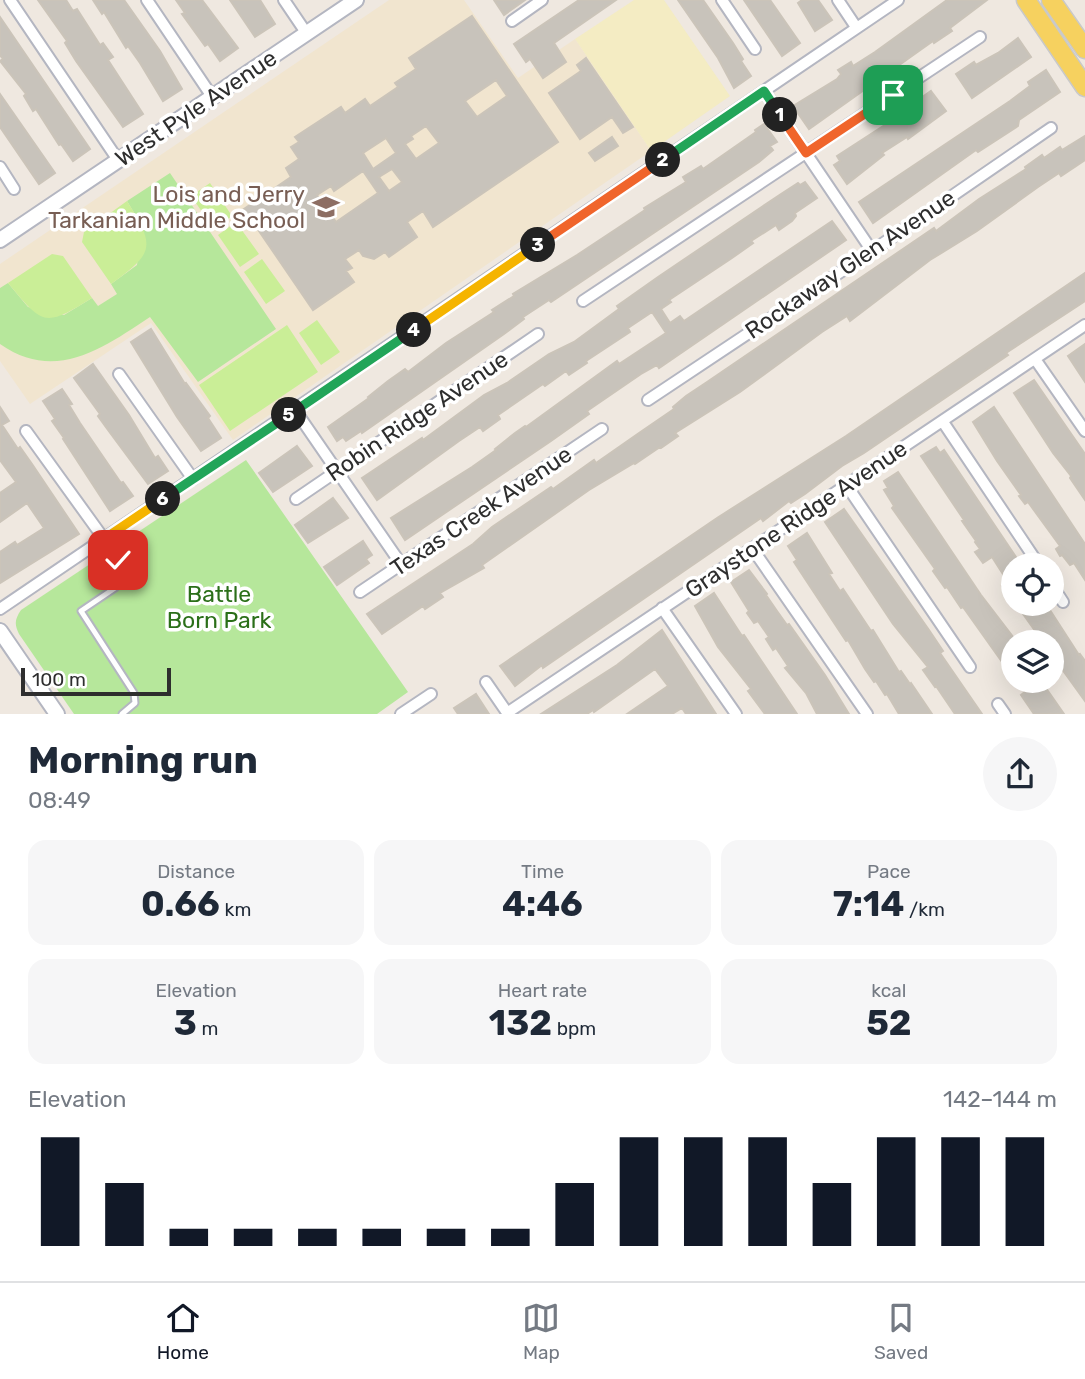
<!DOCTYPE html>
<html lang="en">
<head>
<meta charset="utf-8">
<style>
	body { margin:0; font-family:Rubik,sans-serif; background:#f6f6f7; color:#1f2937; height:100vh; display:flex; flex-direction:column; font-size:26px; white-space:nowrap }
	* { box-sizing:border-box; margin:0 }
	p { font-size:23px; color:#747a83 }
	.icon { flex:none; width:38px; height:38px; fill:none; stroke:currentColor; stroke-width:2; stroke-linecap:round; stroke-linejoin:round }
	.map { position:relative; height:714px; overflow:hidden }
	.panel { display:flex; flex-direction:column; background:#fff; flex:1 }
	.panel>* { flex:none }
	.tools { position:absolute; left:1001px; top:553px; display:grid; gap:14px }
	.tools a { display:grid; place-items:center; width:63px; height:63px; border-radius:50%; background:#fff; box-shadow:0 7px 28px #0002; font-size:35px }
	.scale { position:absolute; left:21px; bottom:18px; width:150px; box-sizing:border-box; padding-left:7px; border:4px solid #2e2e2e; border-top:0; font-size:19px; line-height:24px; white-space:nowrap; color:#2e2e2e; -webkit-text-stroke:5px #fff; paint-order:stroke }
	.pin { position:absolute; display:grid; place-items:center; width:60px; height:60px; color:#fff; margin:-30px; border-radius:14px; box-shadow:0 4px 10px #0006 }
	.km { position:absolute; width:35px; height:35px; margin:-18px; border-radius:50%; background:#222; color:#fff; font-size:19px; line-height:35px; text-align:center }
	.round { display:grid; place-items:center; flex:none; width:74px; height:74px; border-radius:37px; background:#f6f6f7 }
	.headline { display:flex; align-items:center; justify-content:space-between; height:119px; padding:0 28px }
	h1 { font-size:38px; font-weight:700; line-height:52px }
	.stats { display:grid; grid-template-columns:repeat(3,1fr); gap:10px; height:119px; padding:7px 28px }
	.stats div { display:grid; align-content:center; border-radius:18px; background:#f6f6f7; text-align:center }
	.stats b { font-size:35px; font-weight:700 }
	.stats small { font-size:19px; font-weight:400 }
	.stats p { font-size:19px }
	.chart { height:196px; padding:14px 28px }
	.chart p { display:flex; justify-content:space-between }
	.chart svg { width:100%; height:126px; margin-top:7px; stroke:#111827; stroke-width:6 }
	.menu { display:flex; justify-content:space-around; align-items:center; height:98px; border-top:2px solid #e0e1e3; background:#fff; font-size:19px; color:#747a83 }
	.menu a { display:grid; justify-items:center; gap:4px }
	.menu .active { color:#111827 }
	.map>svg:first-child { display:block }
</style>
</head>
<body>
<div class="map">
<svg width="1085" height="714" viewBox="0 0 1085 714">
	<rect width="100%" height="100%" fill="#efe8e0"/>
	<!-- education -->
	<path fill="#f1e5cf" d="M389,0H464L518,78L575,39L651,151L233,440L151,323L30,404L0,361V264Z"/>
	<!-- green -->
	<path fill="#b6e79b" d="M170,173L276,329L198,382L150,317C103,348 56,383 0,344V288L8,283L28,307L64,315L92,298L98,306L117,294L111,284L137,265L142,226L127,201Z
		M246,460L408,692L377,714H74L19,634C14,624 15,619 21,610Z"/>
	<!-- sand -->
	<path fill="#f4ecc3" d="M634,0H664L730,96L651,151L575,39Z"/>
	<!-- pitch -->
	<path fill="#caee97" d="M210,183L232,216L214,229L191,196Z
		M127,201C156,247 154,253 111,284L82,242L84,232Z
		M236,222L259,254L240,267L218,235Z
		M52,254L63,256L92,298C44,328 43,325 8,283Z
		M262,259L285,291L266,304L244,272Z
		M317,320L340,352L321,365L299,333Z
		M287,325L318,372L230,431L199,385Z"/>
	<!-- building -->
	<path fill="#c8c3bb" stroke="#cbc4b9" stroke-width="2" fill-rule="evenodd" d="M38,0H66L73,11L77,9L100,45L103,43L113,57L108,60L143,114L123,127L76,61L65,43L67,41Z
		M93,0H124L160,51L182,89L163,101L140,63L128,46L126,48L104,12L102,14Z
		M176,0H202L238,48L220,61L208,44L205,46L182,14L185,13Z
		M230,0H260L275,24L255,37Z
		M494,0H525L504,15Z
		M579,0H616L554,43L566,62L543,78L530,59L526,62L514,44Z
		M678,0H703L733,43L743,59L741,61L751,76L734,88L718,58Z
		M744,0H770L800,43L782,56Z
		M802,0H818L832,20L815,31L798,3Z
		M947,0H987L950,28L952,31L934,43L933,41L809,129L793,106L837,79L841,74L838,70L851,62L853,66L875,52Z
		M472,16L558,142L433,227L423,211L407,222L417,237L389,257L385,252L374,259L363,256L359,250L345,259L352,268L346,271L354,282L313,310L244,209L291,177L286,168L299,159L291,147L299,142L295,137L341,107L345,113L365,99L370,106L398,87L395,83L416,69L409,58ZM496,80L507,96L477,117L465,101ZM426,126L439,143L416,159L405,144L413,139L411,136ZM386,138L396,153L373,169L363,153ZM392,169L402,182L389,191L379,177ZM363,171L378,193L336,222L317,195L331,186L334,191Z
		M0,17L90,149L73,161L61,144L59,145L36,109L33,111L24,96L26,94L0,61L3,59L0,55Z
		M1018,38L1031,57L972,98L956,74L974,62L976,65L998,53Z
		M586,58L633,127L623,133L612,117L580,139L549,93L581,71L577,65Z
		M1046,70L1060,92L1019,120L1018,126L978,152L976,150L873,223L859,202L1010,101L1030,86L1028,82Z
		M931,91L946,111L908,139L907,137L882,153L884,155L847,184L834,165L840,161L837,156L894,119L893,118Z
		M0,94L55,173L39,184L0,127Z
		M764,124L777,142L770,146L773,150L759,162L551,302L549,300L523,317L524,319L504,334L362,433L361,431L346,441L343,437L337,441L328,427L369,398L368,397L388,381L405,369L408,372L446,343L494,312L492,310L514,296L513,294L577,255L645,210L644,208L686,182L683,177L701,166L703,169L756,132L755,130Z
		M1085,136V160L1061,176L1059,173L1038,187L977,231L930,260L850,321L847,316L822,332L740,392L675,433L678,436L661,448L660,447L635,464L634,463L589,490L482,565L484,568L440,593L443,597L425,609L423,606L382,634L367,614L473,544L492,527L551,487L553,489L594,460L596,463L639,433L674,409L673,407L686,396L707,382L934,228L936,231L979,199L1026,169L1025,167L1042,155L1044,158L1060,147L1062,150Z
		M612,137L618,146L595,161L589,153Z
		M805,182L817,198L795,213L796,216L792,221L779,230L776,225L751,241L753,243L732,258L669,300L671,302L661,309L670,323L680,316L684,321L832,221L846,240L659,368L657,365L641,374L587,411L589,414L551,441L405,540L391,518L472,467L496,450L495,449L515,433L525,426L526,427L617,361L619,364L666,333L652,312L628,328L630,332L586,361L587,363L569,375L566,371L545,386L543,384L498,415L500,419L483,431L480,427L459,441L377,500L362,478L422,438L423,440L484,395L507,383L549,354L574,342L619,309L617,306L658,277L781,194L798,183L800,185Z
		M1085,273V301L1006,353L1008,355L864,453L842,466L805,494L791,503L789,501L763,521L761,518L543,668L542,665L515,686L500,666L717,518L846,436Z
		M151,329L185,384L186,383L210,416L208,418L221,438L201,451L177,417L131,342Z
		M1085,344V382L1068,356Z
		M93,364L129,415L155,458L158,456L168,471L148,484L108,430L98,416L100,414L74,378Z
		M1034,380L1085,454V500L1070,478L1071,476L1053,453L1014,393Z
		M62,389L72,404L69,405L80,423L121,483L123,482L133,496L110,511L63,439L64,438L52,421L55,419L43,401Z
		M0,407L9,421L2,425L18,449L20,447L32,464L79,534L0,583V552L15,542L17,545L44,528L27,503L0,522V493L16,482L0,460Z
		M994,407L1085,544V580L1074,563L1070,565L1062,555L1060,556L1056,549L1060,546L1028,502L1025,504L1019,496L1021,495L997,461L973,422Z
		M297,446L312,466L273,492L259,473Z
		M936,447L940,453L944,450L1018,560L1015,562L1017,565H1013V592L1008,595L1002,586L1008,582L992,557L983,563L975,552L980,549L975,542L976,541L962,521L964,520L921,456Z
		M898,472L981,595L1017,642H1013V665L1007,669L963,607L961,608L947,587L945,588L933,571L935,569L892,508L894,506L884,490L888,488L884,481Z
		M333,498L348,518L308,543L295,525Z
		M844,509L929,630L943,651L940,653L982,714H955L936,686L935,687L923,670L928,667L893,624L825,522Z
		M807,533L832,573L829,574L840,591L843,589L871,631L873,630L899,672L901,671L910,684L911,683L932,714H899L887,694L885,695L876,681L874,682L865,669L848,640L846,641L794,562L797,560L788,546Z
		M363,541L372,555L366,559L369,563L337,585L324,567Z
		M749,570L767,594L766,595L777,611L787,625L789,624L825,675L849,714H817L806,693L785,668L788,666L776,648L773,650L766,639L769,637L758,621L754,623L747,613L749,611L731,582Z
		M714,593L742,636L744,635L797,714H765L756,702L748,691L751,689L718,647L695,606Z
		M1016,604H1046L1079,655L1080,654L1085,661V701L1059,665L1055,667L1052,661V642H1043Z
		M662,630L716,714H686L682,708L672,714H627L668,686L655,669L594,712L593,710L587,714H541L617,665Z
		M1018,681H1041L1064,714H1034L1021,695L1026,691Z
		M476,694L489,714H458L454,708Z"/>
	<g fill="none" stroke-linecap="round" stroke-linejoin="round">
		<defs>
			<path id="service" d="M104,539L121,565V581L115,588L81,611L134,693L135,703L122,714"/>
			<path id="minor" d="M10,0L118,160
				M147,0L213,98
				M284,0L307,34
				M722,0L755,49
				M838,0L856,27
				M512,21L542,0
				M764,91L872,251
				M0,167L14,189
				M583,301L980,37
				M1035,359L1085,431
				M119,374L193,479
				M648,400L872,251L1051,128
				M295,410L401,564
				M943,422L1039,565
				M26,431L104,539
				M847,486L970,667
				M296,499L538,334
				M752,548L867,714
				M1052,585L1063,602
				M360,592L602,429
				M662,608L736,714
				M0,609L898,0
				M486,682L508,714
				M998,704L1005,714
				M507,713L1085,325
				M401,714L431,694"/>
			<path id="tertiary" d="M0,240L356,0
				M0,631L57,714"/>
			<path id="primary" d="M1026,0L1085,87
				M1051,0L1085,49"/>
		</defs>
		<!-- service casing -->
		<use href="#service" stroke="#b4b6c1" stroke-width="9"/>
		<!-- minor casing -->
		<use href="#minor" stroke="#b4b6c1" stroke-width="14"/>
		<!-- tertiary casing -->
		<use href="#tertiary" stroke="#b4b6c1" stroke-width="18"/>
		<!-- primary casing -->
		<use href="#primary" stroke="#c9c9c9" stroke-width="21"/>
		<!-- service -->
		<use href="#service" stroke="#fff" stroke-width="5"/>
		<!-- minor -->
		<use href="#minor" stroke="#fff" stroke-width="10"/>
		<!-- tertiary -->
		<use href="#tertiary" stroke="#fff" stroke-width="14"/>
		<!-- primary -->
		<use href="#primary" stroke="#f6d15f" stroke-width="18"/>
	</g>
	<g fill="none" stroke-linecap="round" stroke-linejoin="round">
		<defs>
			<path id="split-1" d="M780,115L806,153L893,95"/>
			<path id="split-2" d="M663,160L764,91L780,115"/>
			<path id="split-3" d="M538,245L663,160"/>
			<path id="split-4" d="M414,330L538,245"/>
			<path id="split-5" d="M289,415L414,330"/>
			<path id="split-6" d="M163,499L289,415"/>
			<path id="split-7" d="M118,560L104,539L163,499"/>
		</defs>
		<!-- split-1 casing -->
		<use href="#split-1" stroke="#fff" stroke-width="14"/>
		<!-- split-2 casing -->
		<use href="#split-2" stroke="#fff" stroke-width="14"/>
		<!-- split-3 casing -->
		<use href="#split-3" stroke="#fff" stroke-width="14"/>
		<!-- split-4 casing -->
		<use href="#split-4" stroke="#fff" stroke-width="14"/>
		<!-- split-5 casing -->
		<use href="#split-5" stroke="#fff" stroke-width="14"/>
		<!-- split-6 casing -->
		<use href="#split-6" stroke="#fff" stroke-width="14"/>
		<!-- split-7 casing -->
		<use href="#split-7" stroke="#fff" stroke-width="14"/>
		<!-- split-1 -->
		<use href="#split-1" stroke="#f0652b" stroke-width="9"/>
		<!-- split-2 -->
		<use href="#split-2" stroke="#22a559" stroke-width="9"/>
		<!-- split-3 -->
		<use href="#split-3" stroke="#f0652b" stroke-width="9"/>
		<!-- split-4 -->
		<use href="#split-4" stroke="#f5b400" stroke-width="9"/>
		<!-- split-5 -->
		<use href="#split-5" stroke="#22a559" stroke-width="9"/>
		<!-- split-6 -->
		<use href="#split-6" stroke="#22a559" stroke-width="9"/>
		<!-- split-7 -->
		<use href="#split-7" stroke="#f5b400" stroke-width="9"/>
	</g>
	<!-- icons -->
	<defs>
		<symbol id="school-bare" viewBox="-9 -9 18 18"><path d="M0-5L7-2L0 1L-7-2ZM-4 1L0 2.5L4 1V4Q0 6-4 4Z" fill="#8d6e63" stroke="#fff" stroke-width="2.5" paint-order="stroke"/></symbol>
	</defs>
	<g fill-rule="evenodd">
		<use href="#school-bare" x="307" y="188" width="38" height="38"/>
	</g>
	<g text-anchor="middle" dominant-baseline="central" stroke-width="7" stroke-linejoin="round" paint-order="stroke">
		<!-- street labels -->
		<g font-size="23" fill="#2e2e2e" stroke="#fff">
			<text transform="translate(196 108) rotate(-34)">West Pyle Avenue</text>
			<text transform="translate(850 264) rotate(-34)">Rockaway Glen Avenue</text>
			<text transform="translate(417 416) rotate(-34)">Robin Ridge Avenue</text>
			<text transform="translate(481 511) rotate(-34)">Texas Creek Avenue</text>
			<text transform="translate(796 519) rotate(-34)">Graystone Ridge Avenue</text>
		</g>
		<!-- education labels -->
		<g font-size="23" fill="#785e54" stroke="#fff" text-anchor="end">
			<text x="305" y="194">Lois and Jerry<tspan x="305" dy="26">Tarkanian Middle School</tspan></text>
		</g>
		<!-- park labels -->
		<g font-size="23" fill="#2b6f19" stroke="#fff">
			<text x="219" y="594">Battle<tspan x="219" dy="26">Born Park</tspan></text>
		</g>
	</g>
</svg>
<div class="tools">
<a><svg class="icon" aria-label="locate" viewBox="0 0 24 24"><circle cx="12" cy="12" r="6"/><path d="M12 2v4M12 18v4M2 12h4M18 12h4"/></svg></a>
<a><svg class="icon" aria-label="layers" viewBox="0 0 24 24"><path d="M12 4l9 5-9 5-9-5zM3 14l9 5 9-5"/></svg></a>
</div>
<div class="scale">100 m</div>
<div class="pin" style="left:893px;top:95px;background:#1e9e55"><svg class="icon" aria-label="arrive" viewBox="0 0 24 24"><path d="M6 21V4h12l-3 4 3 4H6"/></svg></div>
<div class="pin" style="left:118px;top:560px;background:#d93025"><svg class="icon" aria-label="check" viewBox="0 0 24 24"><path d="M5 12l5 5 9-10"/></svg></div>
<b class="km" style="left:780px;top:115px">1</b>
<b class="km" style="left:663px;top:160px">2</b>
<b class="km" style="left:538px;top:245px">3</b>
<b class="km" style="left:414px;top:330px">4</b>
<b class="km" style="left:289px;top:415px">5</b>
<b class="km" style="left:163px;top:499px">6</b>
</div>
<section class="panel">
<div class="headline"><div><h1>Morning run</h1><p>08:49</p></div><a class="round"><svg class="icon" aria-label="share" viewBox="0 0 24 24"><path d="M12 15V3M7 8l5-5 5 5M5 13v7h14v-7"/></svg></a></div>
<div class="stats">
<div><p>Distance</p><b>0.66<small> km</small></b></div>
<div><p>Time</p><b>4:46</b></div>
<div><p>Pace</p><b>7:14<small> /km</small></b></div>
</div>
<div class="stats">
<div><p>Elevation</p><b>3<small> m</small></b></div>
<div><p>Heart rate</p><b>132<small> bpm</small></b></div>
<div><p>kcal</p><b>52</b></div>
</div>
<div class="chart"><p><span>Elevation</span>142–144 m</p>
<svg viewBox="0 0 160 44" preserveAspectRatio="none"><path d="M5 44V6M15 44V22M25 44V38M35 44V38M45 44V38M55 44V38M65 44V38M75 44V38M85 44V22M95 44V6M105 44V6M115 44V6M125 44V22M135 44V6M145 44V6M155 44V6"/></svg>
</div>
</section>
<nav class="menu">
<a class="active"><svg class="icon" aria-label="home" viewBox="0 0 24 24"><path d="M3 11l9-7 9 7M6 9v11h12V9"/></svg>Home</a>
<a><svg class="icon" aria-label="map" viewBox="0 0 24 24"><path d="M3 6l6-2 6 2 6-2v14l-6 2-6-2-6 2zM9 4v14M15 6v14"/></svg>Map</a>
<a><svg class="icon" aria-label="saved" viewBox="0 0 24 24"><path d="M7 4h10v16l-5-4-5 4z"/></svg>Saved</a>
</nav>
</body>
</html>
